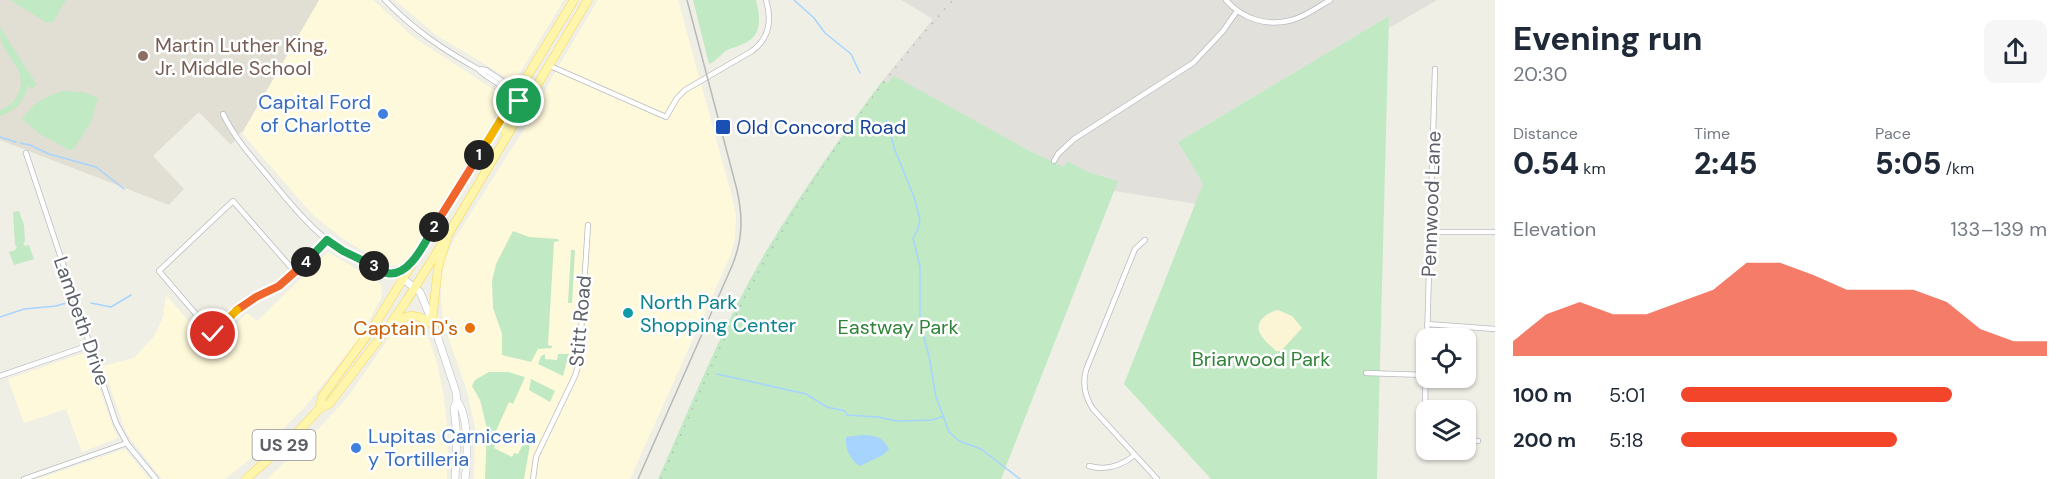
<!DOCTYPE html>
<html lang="en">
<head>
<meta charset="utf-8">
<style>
	body { margin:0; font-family:"DM Sans",sans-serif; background:#f6f6f7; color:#1f2937; height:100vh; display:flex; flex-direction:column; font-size:22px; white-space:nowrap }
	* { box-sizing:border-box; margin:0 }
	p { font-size:20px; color:#747a83 }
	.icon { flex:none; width:33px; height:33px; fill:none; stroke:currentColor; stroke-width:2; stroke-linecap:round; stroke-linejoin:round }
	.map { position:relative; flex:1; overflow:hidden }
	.drawer { display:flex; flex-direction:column; background:#fff; width:570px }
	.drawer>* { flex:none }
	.tools { position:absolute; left:1416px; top:328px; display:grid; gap:12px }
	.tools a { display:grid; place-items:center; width:60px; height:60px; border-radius:12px; background:#fff; box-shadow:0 2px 4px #0004; font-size:30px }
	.pin { position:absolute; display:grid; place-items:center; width:51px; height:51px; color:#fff; margin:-26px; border:3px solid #fff; border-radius:50%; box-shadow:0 2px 6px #0007 }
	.km { position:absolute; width:30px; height:30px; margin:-15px; border-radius:50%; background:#222; color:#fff; font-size:16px; line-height:30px; text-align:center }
	.round { display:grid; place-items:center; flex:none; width:63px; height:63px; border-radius:12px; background:#f6f6f7 }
	.summary { display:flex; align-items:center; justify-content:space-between; height:102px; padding:0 18px }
	h1 { font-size:33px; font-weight:800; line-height:45px }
	.metrics { display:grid; grid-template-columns:repeat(3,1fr); gap:9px; height:102px; padding:6px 18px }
	.metrics div { display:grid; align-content:center }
	.metrics b { font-size:30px; font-weight:800 }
	.metrics small { font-size:16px; font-weight:400 }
	.metrics p { font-size:16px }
	.chart { height:168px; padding:12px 18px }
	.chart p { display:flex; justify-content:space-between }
	.chart svg { width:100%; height:108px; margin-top:6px; fill:#f2452a; opacity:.7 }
	ul { padding:0 18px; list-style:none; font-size:20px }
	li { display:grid; grid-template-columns:96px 72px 1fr; align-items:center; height:45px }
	li i { height:15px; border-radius:8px; background:#f2452a }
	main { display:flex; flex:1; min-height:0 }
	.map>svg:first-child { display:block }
</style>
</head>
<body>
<main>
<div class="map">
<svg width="1495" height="479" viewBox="0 0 1495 479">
	<rect width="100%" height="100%" fill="#f0efe6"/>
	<!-- commercial -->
	<path fill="#fff9dc" d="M319,0H373L413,37L502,95L505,100L405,264L389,266L343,239L312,214L242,133Z
		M395,0H564L518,76L508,78L436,35Z
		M598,0H678L732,197L736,217L735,237L731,254L719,281L630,479H474L475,427L467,391L443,322L441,303V280L445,258L454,240L536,110L551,79Z
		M328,252L381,284L382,297L358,340L304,408L259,452L225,479H162L133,442L125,430L103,366L134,358L155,335L163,317L166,295L212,348L247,313L257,321Z
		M401,321L424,323L437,363L443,392L448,432L447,479H267L311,437L347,398Z
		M87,352L112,425L118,438L82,452L66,409L24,423L8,379Z
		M125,449L149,479H37Z"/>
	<!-- industrial -->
	<path fill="#e1e0da" d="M901,0H1437L1389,28V16L1178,142L1203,184L1197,204L1114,191L883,80L933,19Z"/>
	<!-- education -->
	<path fill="#e1ded4" d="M0,0H319L242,133L241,132L231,145L199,112L153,156L184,189L169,205L0,140Z"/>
	<!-- green -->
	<path fill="#c1e9c4" d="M10,0H66L53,22L47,23Z
		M693,0H756C760,16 763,35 745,43C740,46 731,48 727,50C722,53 717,61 709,64Z
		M1389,16L1377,479H1211L1124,384L1203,184L1178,142Z
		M0,27L37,85L31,89L28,85C24,101 16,111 0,116V110C8,107 14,102 18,94C28,71 8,60 1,41C0,37 0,31 0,27Z
		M894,76L1026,149L1064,167L1067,161L1090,173L1118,181L1001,479H658C692,403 723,325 765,253C801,193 841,136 883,80L888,83Z
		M63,91L83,92L98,98L91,122L74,149L69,150L40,134L22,119C32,104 45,96 63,91Z
		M19,211L24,225L25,242L23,243L25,246L29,245L34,259L14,265L9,252L15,250L17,247L15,245L13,212Z
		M513,231L529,237L558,239L559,241L554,242L548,345L552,346V348L538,349L531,362L502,355V334L493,308L492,281L496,264Z
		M571,250H575L572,303H568Z
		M545,354V359L557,360L558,354H569L563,376L538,364L541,356Z
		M489,372H508L525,377L513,404L509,402L491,442L496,444L494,448L512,457L514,453L518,454L524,442L530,445L524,479H485L487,429L480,400L472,386L475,380Z
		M531,379L555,391L550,402L529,390Z"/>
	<!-- sand -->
	<path fill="#fcf5d5" d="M1278,310L1292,316L1302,328L1281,351H1276C1271,346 1261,338 1259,331C1256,319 1269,312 1278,310Z"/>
	<!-- water -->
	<path fill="#a7d4ff" d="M862,435C876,436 882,436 889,449L883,455L860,466C850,460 845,449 846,437Z"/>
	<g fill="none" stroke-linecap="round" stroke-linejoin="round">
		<!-- stream -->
		<path stroke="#a7d4ff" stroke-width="1.5" d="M794,0L814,18L825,33L851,54L860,73
			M886,120L895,150L914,197L920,219L918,229L913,238L920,267V322L929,356L936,397L949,432L959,441L981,449L1020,479
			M0,137L16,142
			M20,143L30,145L49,154L96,167L124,189
			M91,303L111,307L131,295
			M0,317L24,309L56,306L66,303
			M717,374L806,394L827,407L845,411L847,415L878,417L897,421L932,420L944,416"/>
		<defs>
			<path id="street" d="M385,0C414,30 442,49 478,69L486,70L517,91
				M1226,0C1242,19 1268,27 1292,20C1306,16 1318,7 1330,0
				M548,65L666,117L677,98L685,90L752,51C770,38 772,20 766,0
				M478,69C489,81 508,84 511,102
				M223,114C234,137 250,155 266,174C288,201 311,230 340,250C354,259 371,264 386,273
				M26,153L116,423L128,445L156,479
				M1054,161L1058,154L1074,139L1193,63L1223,31L1237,11
				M1430,232H1495
				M1145,240L1135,249L1086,370C1082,385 1085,397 1093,409L1157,479
				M295,272L233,201L159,271L213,334L243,304L279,286L327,240
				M1427,324L1495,329
				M1427,339L1435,69
				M1426,345L1425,415L1426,426
				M1366,373L1426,375
				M0,376L90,345
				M1466,441H1478
				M1089,466C1106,471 1121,466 1135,455
				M24,479L127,443
				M533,479L536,457L575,376L579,363L588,225"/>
			<path id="secondary" d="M403,279L420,292L432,321
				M434,326L456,392L457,401L454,408L457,437L455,479
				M457,401C469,416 468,460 465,479"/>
			<path id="primary" d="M505,131L519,101L517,91
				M386,273L397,272L410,264
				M393,324C408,313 418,313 433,325
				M434,326L432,321L438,268L447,238
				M320,408L322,397L376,323L574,0
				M246,479L293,437L320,408L329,404L389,326L407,300L449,233L588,0"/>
		</defs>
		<!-- street casing -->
		<use href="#street" stroke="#b8bbc0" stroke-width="6"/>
		<!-- secondary casing -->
		<use href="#secondary" stroke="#b9bcc2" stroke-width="8"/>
		<!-- primary casing -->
		<use href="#primary" stroke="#f9d457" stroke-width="9"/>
		<!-- street -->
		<use href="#street" stroke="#fff" stroke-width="4.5"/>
		<!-- secondary -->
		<use href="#secondary" stroke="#fff" stroke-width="7"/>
		<!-- primary -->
		<use href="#primary" stroke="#fff6ac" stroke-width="8"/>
		<!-- tram -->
		<path stroke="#b7b8b8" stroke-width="1.5" d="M638,479L732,266C743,239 743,217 737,190L687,0"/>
		<!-- rail -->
		<path stroke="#b7b8b8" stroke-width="1.5" stroke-dasharray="1.5 8" stroke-linecap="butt" d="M661,479C696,402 728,323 771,250C823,161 884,76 953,0"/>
	</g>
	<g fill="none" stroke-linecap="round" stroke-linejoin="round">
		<defs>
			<path id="split-1" d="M479,155L518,92L519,101"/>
			<path id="split-2" d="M434,227L479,155"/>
			<path id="split-3" d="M374,266C377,268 382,272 387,273C409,278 425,242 434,227"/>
			<path id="split-4" d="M306,262L327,240L343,251L374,266"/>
			<path id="split-5" d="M237,310L256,297L279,286L306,262"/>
			<path id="split-6" d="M213,334L237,310"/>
		</defs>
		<!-- split-1 casing -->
		<use href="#split-1" stroke="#fff" stroke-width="12"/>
		<!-- split-2 casing -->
		<use href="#split-2" stroke="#fff" stroke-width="12"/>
		<!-- split-3 casing -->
		<use href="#split-3" stroke="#fff" stroke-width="12"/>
		<!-- split-4 casing -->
		<use href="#split-4" stroke="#fff" stroke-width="12"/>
		<!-- split-5 casing -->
		<use href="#split-5" stroke="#fff" stroke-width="12"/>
		<!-- split-6 casing -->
		<use href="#split-6" stroke="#fff" stroke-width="12"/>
		<!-- split-1 -->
		<use href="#split-1" stroke="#f5b400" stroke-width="8"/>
		<!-- split-2 -->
		<use href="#split-2" stroke="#f0652b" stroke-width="8"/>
		<!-- split-3 -->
		<use href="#split-3" stroke="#22a559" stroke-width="8"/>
		<!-- split-4 -->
		<use href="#split-4" stroke="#22a559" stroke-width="8"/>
		<!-- split-5 -->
		<use href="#split-5" stroke="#f0652b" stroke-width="8"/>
		<!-- split-6 -->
		<use href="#split-6" stroke="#f5b400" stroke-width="8"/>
	</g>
	<!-- markers -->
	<circle fill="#8d6e63" stroke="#fff" stroke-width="2" cx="143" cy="56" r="6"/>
	<g fill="#3f7fe0" stroke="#fff" stroke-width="2">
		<circle cx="383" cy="114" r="6"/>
		<circle cx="356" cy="448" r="6"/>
	</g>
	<rect fill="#1a4fb4" stroke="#fff" stroke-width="2" x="715" y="119" width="16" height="16" rx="3"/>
	<circle fill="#0f9aa8" stroke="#fff" stroke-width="2" cx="628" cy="313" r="6"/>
	<circle fill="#e8710a" stroke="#fff" stroke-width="2" cx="470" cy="328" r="6"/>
	<g text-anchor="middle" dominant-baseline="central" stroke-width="5" stroke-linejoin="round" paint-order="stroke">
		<!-- shield labels -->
		<rect fill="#fff" stroke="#8e9095" stroke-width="1.5" x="252.5" y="430" width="63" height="30" rx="4.5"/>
		<g font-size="18" font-weight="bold" fill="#5d6167">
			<text x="284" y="445">US 29</text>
		</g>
		<!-- education labels -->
		<g font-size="20" fill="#785e54" stroke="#fff" text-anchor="start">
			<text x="155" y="45">Martin Luther King,<tspan x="155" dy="23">Jr. Middle School</tspan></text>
		</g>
		<!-- shop labels -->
		<g font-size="20" fill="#366cbe" stroke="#fff" text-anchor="end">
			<text x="371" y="102">Capital Ford<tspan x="371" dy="23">of Charlotte</tspan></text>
			<text x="368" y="436" text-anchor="start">Lupitas Carniceria<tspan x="368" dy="23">y Tortilleria</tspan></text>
		</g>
		<!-- transit labels -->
		<g font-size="20" fill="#164399" stroke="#fff" text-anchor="start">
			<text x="736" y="127">Old Concord Road</text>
		</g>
		<!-- street labels -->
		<g font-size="20" fill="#5d6167" stroke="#fff">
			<text transform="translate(1431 204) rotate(-88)">Pennwood Lane</text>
			<text transform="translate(82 321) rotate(71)">Lambeth Drive</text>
			<text transform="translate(580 321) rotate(-85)">Stitt Road</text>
		</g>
		<!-- culture labels -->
		<g font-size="20" fill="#0d838f" stroke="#fff" text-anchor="start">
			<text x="640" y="302">North Park<tspan x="640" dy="23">Shopping Center</tspan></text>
		</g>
		<!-- park labels -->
		<g font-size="20" fill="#308339" stroke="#fff">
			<text x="898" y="327">Eastway Park</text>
			<text x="1261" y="359">Briarwood Park</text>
		</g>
		<!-- food labels -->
		<g font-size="20" fill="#c56008" stroke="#fff" text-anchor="end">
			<text x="458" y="328">Captain D's</text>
		</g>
	</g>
</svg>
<div class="tools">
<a><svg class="icon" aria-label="locate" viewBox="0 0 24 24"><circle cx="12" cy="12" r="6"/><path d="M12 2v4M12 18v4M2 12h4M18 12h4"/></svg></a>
<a><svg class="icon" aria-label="layers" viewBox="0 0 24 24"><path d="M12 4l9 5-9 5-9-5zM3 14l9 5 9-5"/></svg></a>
</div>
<div class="pin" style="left:519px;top:101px;background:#1e9e55"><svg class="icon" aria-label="arrive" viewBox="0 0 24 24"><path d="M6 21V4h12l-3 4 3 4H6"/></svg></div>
<div class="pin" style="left:213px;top:334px;background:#d93025"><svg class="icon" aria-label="check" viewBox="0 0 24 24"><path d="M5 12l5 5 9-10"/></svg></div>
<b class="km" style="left:479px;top:155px">1</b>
<b class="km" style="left:434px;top:227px">2</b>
<b class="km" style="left:374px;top:266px">3</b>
<b class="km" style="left:306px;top:262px">4</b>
</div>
<section class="drawer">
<div class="summary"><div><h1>Evening run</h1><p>20:30</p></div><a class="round"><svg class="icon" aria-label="share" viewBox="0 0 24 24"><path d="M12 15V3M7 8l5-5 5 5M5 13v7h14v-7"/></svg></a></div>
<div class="metrics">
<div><p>Distance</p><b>0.54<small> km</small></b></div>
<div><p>Time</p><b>2:45</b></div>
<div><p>Pace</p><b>5:05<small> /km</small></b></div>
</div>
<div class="chart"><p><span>Elevation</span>133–139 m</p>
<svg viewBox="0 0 160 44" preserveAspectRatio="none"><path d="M0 44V38L10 27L20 22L30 27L40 27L50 22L60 17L70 6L80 6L90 11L100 17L110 17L120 17L130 22L140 33L150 38L160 38V44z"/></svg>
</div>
<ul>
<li><b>100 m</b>5:01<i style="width:74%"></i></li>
<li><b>200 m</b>5:18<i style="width:59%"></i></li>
</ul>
</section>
</main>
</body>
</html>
